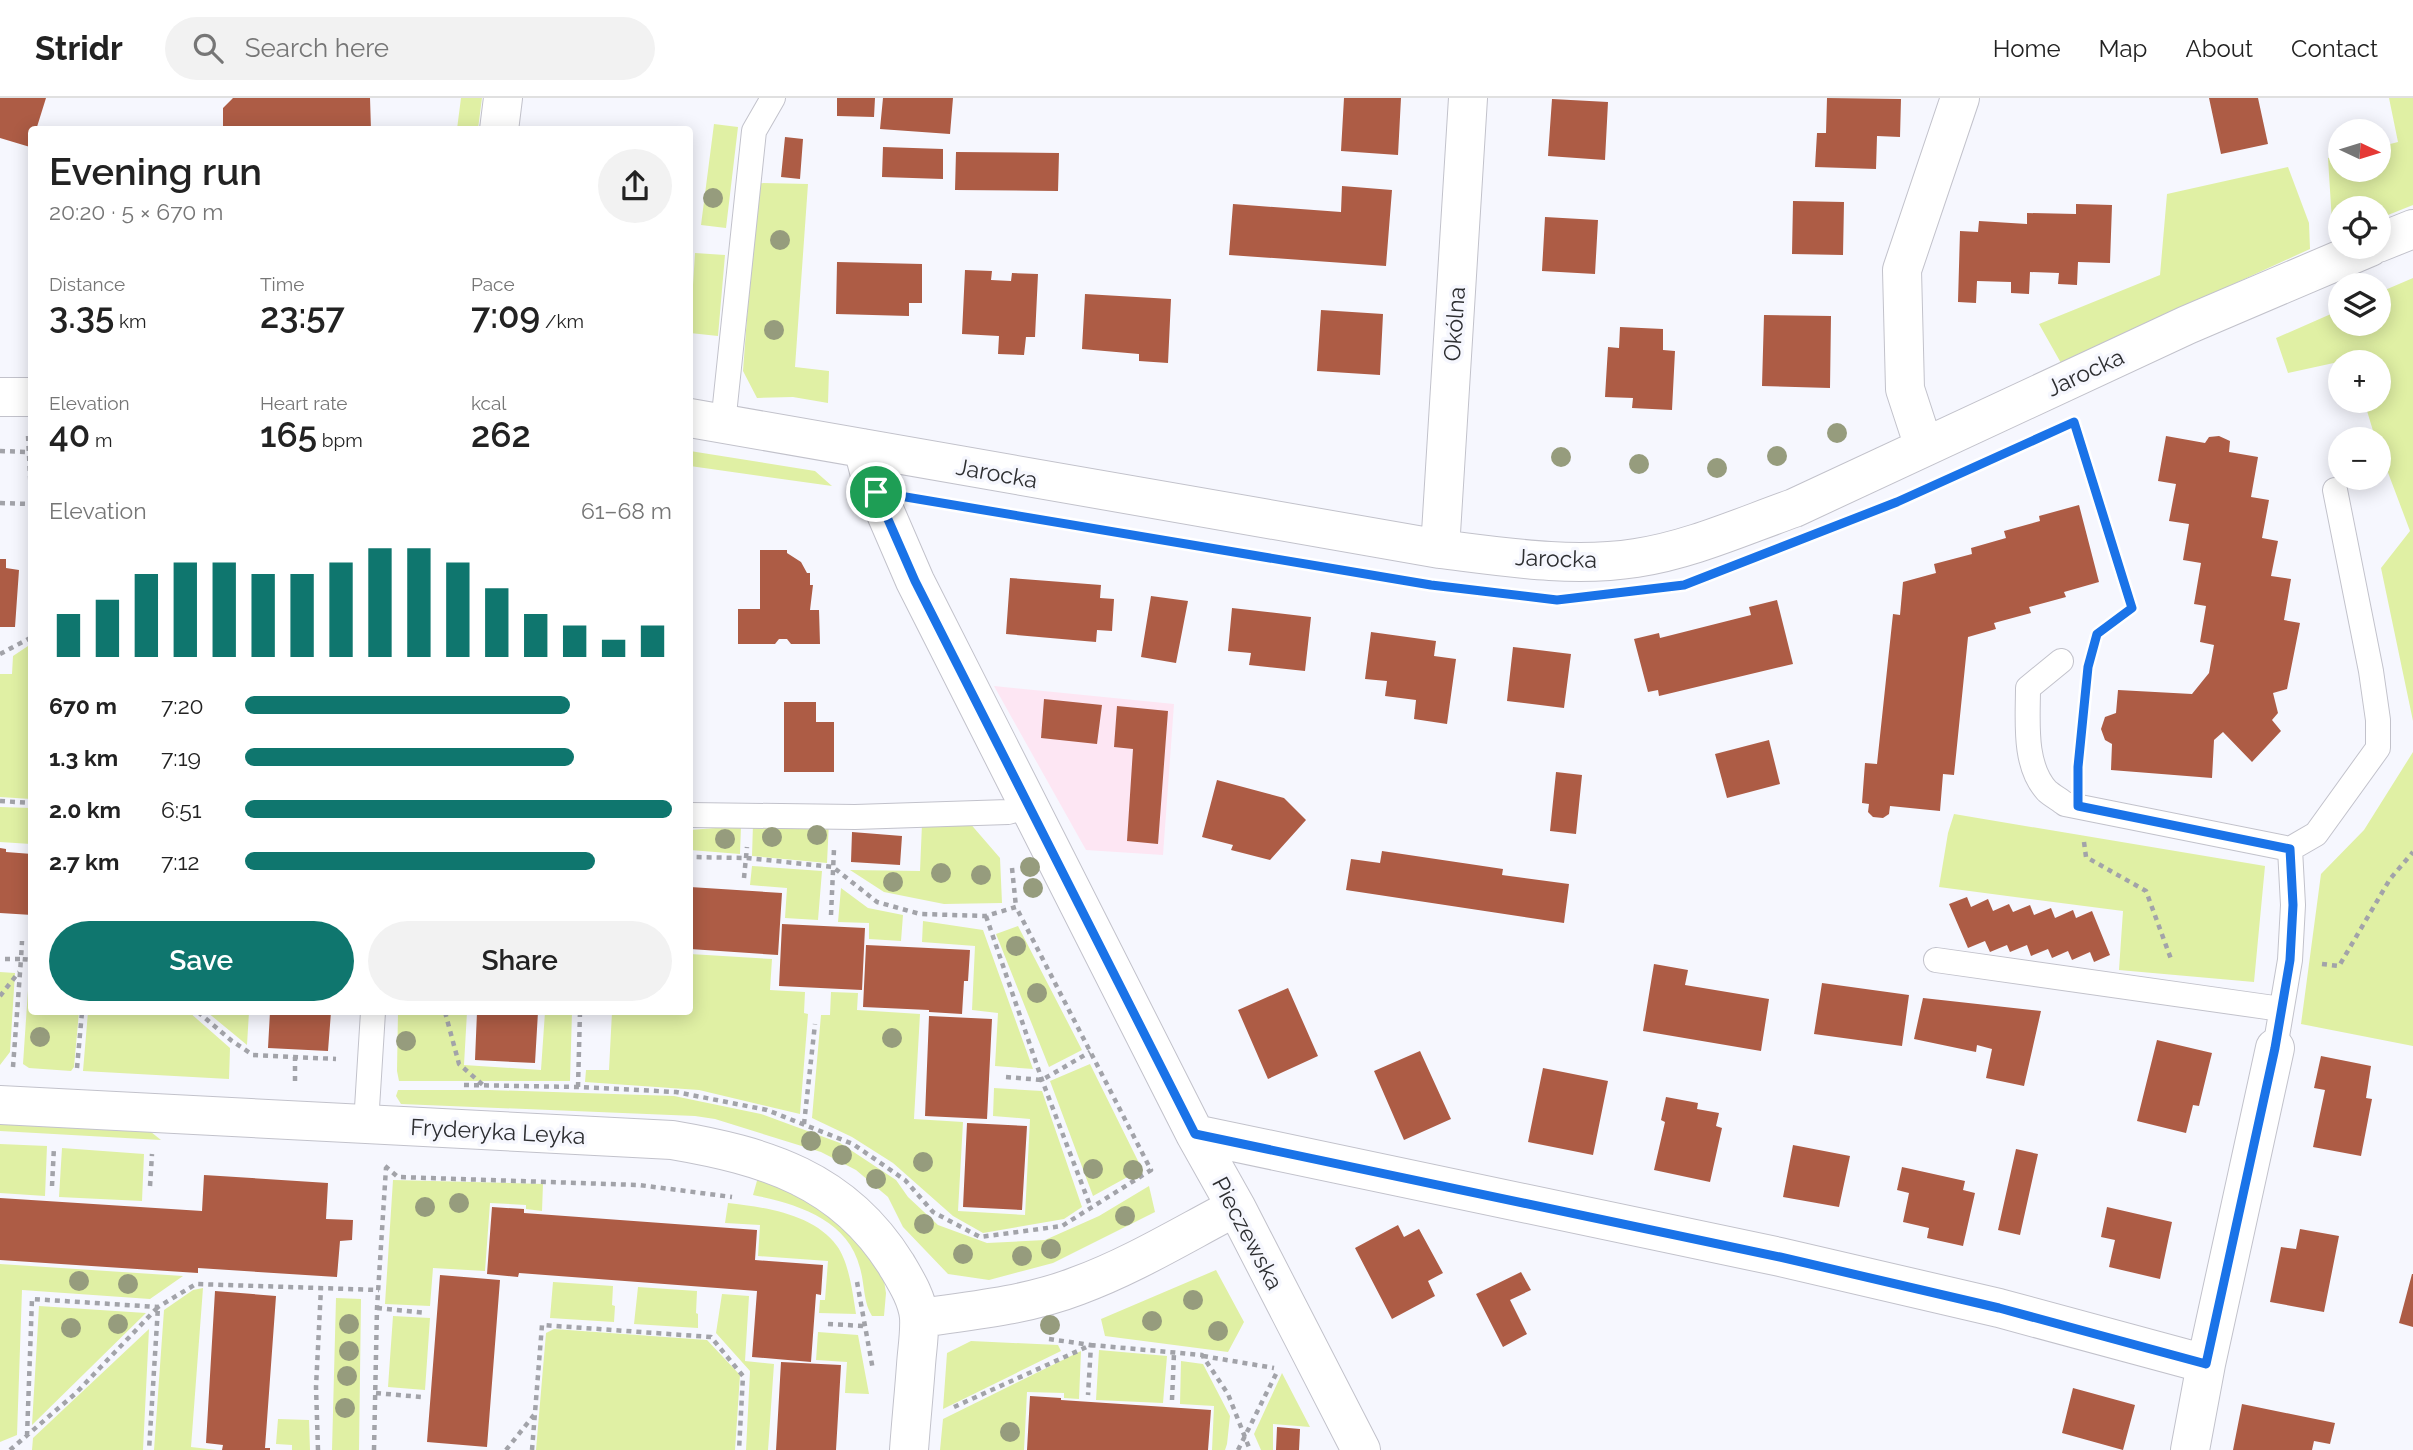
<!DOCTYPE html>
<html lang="en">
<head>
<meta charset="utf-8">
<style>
	body { margin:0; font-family:Raleway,sans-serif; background:#f2f2f2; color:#222; height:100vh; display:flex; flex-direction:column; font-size:26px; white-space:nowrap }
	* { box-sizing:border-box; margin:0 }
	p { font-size:23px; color:#767676 }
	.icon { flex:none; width:38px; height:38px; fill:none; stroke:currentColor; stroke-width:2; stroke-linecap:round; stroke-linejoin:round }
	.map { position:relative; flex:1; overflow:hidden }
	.drawer { position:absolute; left:28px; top:28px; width:665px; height:889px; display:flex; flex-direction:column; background:#fff; border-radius:7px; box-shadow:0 4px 18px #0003 }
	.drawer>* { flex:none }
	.needle { width:46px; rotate:94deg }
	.buttons { position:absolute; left:2328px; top:21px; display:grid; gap:14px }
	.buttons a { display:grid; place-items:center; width:63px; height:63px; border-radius:50%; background:#fff; box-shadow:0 4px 18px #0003; font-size:35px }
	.pin { position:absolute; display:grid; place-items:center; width:60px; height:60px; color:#fff; margin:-30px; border:4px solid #fff; border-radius:50%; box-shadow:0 2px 7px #0007 }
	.round { display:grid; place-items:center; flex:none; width:74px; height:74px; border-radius:37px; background:#f2f2f2 }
	.headline { display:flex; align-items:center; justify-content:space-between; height:119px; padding:0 21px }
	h1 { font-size:38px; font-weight:600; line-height:52px }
	.stats { display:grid; grid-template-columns:repeat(3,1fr); gap:10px; height:119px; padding:7px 21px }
	.stats div { display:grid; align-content:center }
	.stats b { font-size:35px; font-weight:600 }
	.stats small { font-size:19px; font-weight:400 }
	.stats p { font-size:19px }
	.chart { height:196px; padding:14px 21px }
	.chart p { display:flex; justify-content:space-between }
	.chart svg { width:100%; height:126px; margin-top:7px; stroke:#0f766e; stroke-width:6 }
	.action { display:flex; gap:14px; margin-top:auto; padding:14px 21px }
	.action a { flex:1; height:80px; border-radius:42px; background:#0f766e; color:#fff; font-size:28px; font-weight:600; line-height:80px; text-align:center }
	.action a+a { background:#f2f2f2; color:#222 }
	ul { padding:0 21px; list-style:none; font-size:23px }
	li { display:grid; grid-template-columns:112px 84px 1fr; align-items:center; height:52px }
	li i { height:18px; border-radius:9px; background:#0f766e }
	header { display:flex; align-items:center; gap:42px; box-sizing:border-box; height:98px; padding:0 35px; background:#fff; border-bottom:2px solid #e0e0e0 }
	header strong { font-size:33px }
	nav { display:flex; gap:38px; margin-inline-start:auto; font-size:24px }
	.search { width:490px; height:63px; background:#f2f2f2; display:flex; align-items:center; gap:18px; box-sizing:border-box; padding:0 24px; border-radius:38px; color:#767676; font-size:26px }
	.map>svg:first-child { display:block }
</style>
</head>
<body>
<header>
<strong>Stridr</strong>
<div class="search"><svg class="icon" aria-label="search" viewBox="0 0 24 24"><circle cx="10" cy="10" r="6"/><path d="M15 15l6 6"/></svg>Search here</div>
<nav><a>Home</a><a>Map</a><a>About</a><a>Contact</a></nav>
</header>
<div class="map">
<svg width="2413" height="1352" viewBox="0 0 2413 1352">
	<rect width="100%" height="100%" fill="#f6f7fe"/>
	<!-- commercial -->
	<path fill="#fde6f3" d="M994,588L1174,606L1163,757L1086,752Z"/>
	<!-- green -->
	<path fill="#e0f0a4" d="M461,0H482L478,31H457Z
		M2389,0H2413V107L2378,121V110H2340V127L2332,124L2328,60L2340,58V72H2378V49L2398,44Z
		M714,26L738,29L726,130L701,127Z
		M2288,69L2309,125L2310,151L2061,265L2039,226L2160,177L2167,96Z
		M757,85L808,86L795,269L829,273L828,305L793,299L757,300L743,273Z
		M695,155L725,157L718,238L690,235Z
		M2413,180V623L2381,470L2410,433L2378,348V341H2376L2374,336L2364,303H2378V264H2353L2352,261L2288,275L2276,240L2340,212V226H2378V195Z
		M690,353L815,373L832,388L690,368Z
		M31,546V701L0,699V576H12L13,558Z
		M2413,654V948L2301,926L2321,776L2364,732Z
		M0,709L31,710V746L0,744Z
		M1954,716L2265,768L2254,884L2119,872L2123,813L1939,789L1948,735Z
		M829,723L827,765L752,758L753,726Z
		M968,723L1000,760L1002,805L944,806L884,794L850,772L920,773L922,726Z
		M741,728L740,756L690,752V732Z
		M752,768L822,773L818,822L785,820L787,790L750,787Z
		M841,790L868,810L903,817L901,843L869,841V825L838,824Z
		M923,823L983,832L1033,971L995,968L998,915L972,912L975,848L922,844Z
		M1018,828L1082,952L1049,969L996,836Z
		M690,856L772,861L770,892L805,894L804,915L808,916L800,1016L699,992L585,984L586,972H609L612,914H690Z
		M31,872L32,914H79L74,969L71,973L29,970L23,966L29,877Z
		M0,874L15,875L10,954L0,967Z
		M831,894L858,895L857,912L920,916L914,1021L963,1024L958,1113L1025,1117L1030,1021L993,1018L994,990L1042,993L1082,1109L1064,1121L983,1135L953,1118L893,1065L852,1039L812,1020L821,917H830Z
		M88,914H189L230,950L229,981L83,973Z
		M207,914H249L247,947Z
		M398,914H467L464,967L541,972L545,914H572L570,983H399L397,973Z
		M1090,966L1142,1071L1093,1098L1050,983Z
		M398,992H489L674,998L761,1016L840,1045L896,1082L908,1099L938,1127L987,1145L1045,1142L1099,1118L1149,1088L1155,1114L1053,1165L989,1182L948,1176L903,1129L888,1099L856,1072L821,1054L715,1021L695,1018L401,1006L396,998Z
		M0,1025L151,1034L161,1042L0,1033Z
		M0,1046L47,1048L45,1098L0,1095Z
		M62,1050L144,1056L142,1103L59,1099Z
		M760,1072L810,1093L882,1170L886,1195L884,1218H872C863,1204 865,1187 860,1170C848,1121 797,1106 753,1097Z
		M393,1082L543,1086L542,1113L526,1111V1107L490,1105L485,1173L433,1170L430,1208L385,1206Z
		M728,1105C764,1109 814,1116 837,1148C849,1164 853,1197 856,1216L819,1215L820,1202H825L828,1163L758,1158L760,1127L725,1125Z
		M0,1166L183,1178L150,1201L22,1192L17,1337L0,1344Z
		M1216,1172L1244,1224L1228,1254L1105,1238L1101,1221Z
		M553,1184L613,1188L612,1207L615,1208L614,1224L550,1220Z
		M638,1189L697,1193L696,1215L698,1216V1230L634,1226Z
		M203,1190L191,1349L217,1352H154L164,1212L193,1192Z
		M722,1196L749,1198L745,1263L774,1266L768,1352H746L750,1273L716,1235Z
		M336,1200L361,1201L359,1352H332Z
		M39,1208L146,1215L32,1327Z
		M393,1218L430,1220L425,1292L388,1289Z
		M149,1231L143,1352H32L33,1340Z
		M554,1231L707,1242L740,1277L735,1352H536L546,1235Z
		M818,1234L858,1237L869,1296L845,1295L847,1264L816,1262Z
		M971,1243L1058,1247L1061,1253L943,1311L947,1255Z
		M1099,1252L1167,1258L1163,1305L1096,1302Z
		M1081,1253L1079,1301L1064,1300V1295L1027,1294L1024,1352H940L943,1321Z
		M1181,1263L1203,1266L1230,1318L1227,1346L1225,1352H1212L1214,1308L1180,1306Z
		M1282,1275L1310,1329L1273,1326V1352H1261L1254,1336Z
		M278,1321L309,1322L310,1352H292V1347L276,1346Z"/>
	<!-- building -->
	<path fill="#ad5c45" d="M0,0H46L36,32H32L30,49L0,40Z
		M233,0H370L371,32H223V10Z
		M837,0H875L874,19L837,18Z
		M883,0H953L950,36L880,31Z
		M1344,0H1401L1398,57L1341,53Z
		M1827,0L1901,1L1900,39L1877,38L1876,71L1815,69L1817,35H1826Z
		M2209,0H2258L2268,46L2221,56Z
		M1552,1L1608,4L1605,62L1548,58Z
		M785,39L803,41L800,81L781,79Z
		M883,49L943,51V81L882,79Z
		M956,54L1059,55L1058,93L955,92Z
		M1342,88L1392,92L1386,168L1229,157L1233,106L1341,114Z
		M1793,103L1844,104L1843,157L1792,156Z
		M2076,106L2112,107L2110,165L2078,164L2077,187L2058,186L2059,175L2030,174L2029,196L2011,195V184L1977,183L1976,205L1958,204L1960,133L1978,134L1979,123L2027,126V115L2076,116Z
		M1545,119L1598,122L1595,176L1542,173Z
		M837,164L922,166V205H909V218L836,216Z
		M965,172L992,173L991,182L1011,183L1012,175L1038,176L1035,239H1026L1024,257L998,256L999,238L962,236Z
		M1085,196L1171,201L1168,265L1139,263V256L1082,251Z
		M1321,212L1383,216L1380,277L1317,273Z
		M1764,217L1831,218L1830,290L1762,288Z
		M1620,229L1663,231V252L1675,253L1672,312L1632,310L1633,300L1605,299L1608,249L1619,250Z
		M2166,338L2205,345L2209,339L2219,338L2230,343L2229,354L2258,359L2251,399L2269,402L2262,440L2278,443L2271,478L2291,481L2284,522L2300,525L2287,591L2273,595L2278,615L2272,622L2281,633L2252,664L2223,634L2214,642L2212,680L2111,672L2112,646L2105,642L2101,631L2105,619L2116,615L2118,592L2192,596L2209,575L2214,547L2200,544L2206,508L2194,506L2201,465L2183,462L2189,426L2169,423L2176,386L2158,383Z
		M2079,407L2099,484L2064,494L2066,499L2029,509L2031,515L1994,525L1996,531L1968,539L1954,677L1943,676L1940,713L1890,708L1889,716L1883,720L1873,719L1868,714L1869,706L1862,705L1865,665L1877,666L1893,516L1900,517L1903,484L1936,475L1934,466L1972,456L1971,450L2006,440L2004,433L2040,423L2039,418Z
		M760,452H787V455L801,464L807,475H810V487H813L810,512H819L820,546H791L787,541H779L775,546H738V511H760Z
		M0,461H6V470L19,472L15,529H0Z
		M1010,480L1101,487L1100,500L1114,501L1112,533L1097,532L1096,544L1006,536Z
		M1151,498L1188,503L1176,565L1141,559Z
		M1777,502L1793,566L1659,598L1658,592L1648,594L1634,541L1659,535L1660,540L1751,517L1749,509Z
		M1232,510L1311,519L1305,573L1249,567L1251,555L1228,553Z
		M1371,534L1436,543L1434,558L1456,561L1447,626L1414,621L1416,602L1385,598L1387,583L1365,581Z
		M1513,549L1571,556L1564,610L1507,603Z
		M1044,601L1102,607L1097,646L1041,640Z
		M784,604H816V624H834V674H784Z
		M1117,608L1168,613L1158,746L1127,743L1133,651L1114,649Z
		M1769,642L1780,686L1727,700L1715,656Z
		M1556,674L1582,677L1576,736L1550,733Z
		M1217,682L1284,700L1306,722L1270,762L1231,752L1233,747L1202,739Z
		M852,734L902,738L900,767L851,764Z
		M0,750L6,751V754L32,756V817L0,815Z
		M1382,753L1503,771L1502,777L1569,786L1564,825L1346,792L1351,761L1380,765Z
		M690,789L782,795L778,857L690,851Z
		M1967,799L1971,809L1988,801L1993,813L2009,806L2013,814L2030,807L2034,817L2051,810L2055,820L2073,812L2076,820L2092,813L2110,857L2094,864L2090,854L2072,862L2068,853L2052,860L2048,851L2031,858L2027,847L2010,854L2007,847L1990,854L1985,843L1968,850L1949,806Z
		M782,826L865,830L862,892L779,888Z
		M866,847L970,852L968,883H964L962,916L929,914V912L863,909Z
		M1654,866L1688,872L1685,887L1769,901L1761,953L1643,933Z
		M1822,885L1909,897L1902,948L1814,936Z
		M1288,890L1318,958L1268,981L1238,912Z
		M1923,900L2041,913L2024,988L1986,980L1992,951L1977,947L1976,954L1914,941Z
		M270,914H331L328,953L268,950Z
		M477,914H538L535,965L475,962Z
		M929,918L992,921L987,1021L925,1018Z
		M2157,942L2212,955L2199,1008L2193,1007L2186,1035L2137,1023Z
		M1420,953L1451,1021L1404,1042L1374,973Z
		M2321,958L2371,968L2366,1000L2372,1001L2361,1058L2313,1049L2325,992L2314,990Z
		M1543,970L1608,983L1593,1057L1528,1044Z
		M1666,999L1698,1005L1697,1011L1719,1015L1716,1028L1722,1030L1710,1084L1654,1072L1665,1024L1661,1022Z
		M967,1025L1027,1028L1022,1112L963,1109Z
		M1793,1047L1850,1058L1839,1109L1783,1099Z
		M2016,1051L2038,1056L2020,1137L1998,1132Z
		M1902,1069L1965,1083L1963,1092L1975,1095L1963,1148L1927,1140L1929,1130L1903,1124L1909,1095L1897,1092Z
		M204,1077L328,1085L326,1121L353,1122L352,1142L340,1143L337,1179L198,1170V1175L0,1162V1100L202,1113Z
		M492,1109L524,1111V1115L757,1132L755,1162L823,1167L821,1197L816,1196L811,1264L752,1259L757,1193L519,1175L518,1179L487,1176Z
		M2107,1109L2172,1124L2160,1181L2109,1169L2115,1142L2101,1139Z
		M1398,1127L1404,1139L1419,1131L1443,1175L1428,1183L1435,1198L1392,1221L1355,1150Z
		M2300,1131L2339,1138L2324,1214L2270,1204L2281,1149L2296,1151Z
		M1521,1174L1531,1192L1510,1202L1527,1236L1503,1249L1476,1196Z
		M2412,1176H2413V1229L2399,1225Z
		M440,1177L500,1182L487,1349L427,1344Z
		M215,1193L276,1198L265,1350H270V1352H222L223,1347L206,1345Z
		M781,1264L841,1267L836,1352H776Z
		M2073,1290L2135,1307L2123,1352L2062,1335Z
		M1030,1298L1061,1300V1302L1211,1312L1208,1352H1027Z
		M2242,1306L2335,1325L2330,1346L2314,1343L2312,1352H2233Z
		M1277,1329L1300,1331L1299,1352H1276Z"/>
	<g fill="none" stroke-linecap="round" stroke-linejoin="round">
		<defs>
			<path id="lane" d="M723,326L754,33L773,0
				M2061,563L2028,590C2028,622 2023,667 2047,693C2053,698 2060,702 2065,706L2290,751
				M690,717L855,719L1008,714L1028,709
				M1936,862L2281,911
				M2275,950L2290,862L2293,807L2290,751L2316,736L2378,650V622L2371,573L2335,392
				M366,1026L373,914"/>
			<path id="street" d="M499,32L503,0
				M2378,145L2413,131
				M0,299H32
				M690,320L1440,451C1505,459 1571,470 1636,460C1690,452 1743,428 1794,410L2187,227L2370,149
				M1924,349L1905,291L1902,172L1960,0
				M863,350L871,381L915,483L1195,1036L1236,1109L1361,1352
				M1440,451L1468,0
				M0,1007L672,1042C765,1058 843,1081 896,1166C906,1183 917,1200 919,1219C920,1235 917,1252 916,1267C914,1295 911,1324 909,1352
				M1195,1036L1780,1159L1999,1210L2206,1266
				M919,1220C971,1213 1028,1207 1077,1188C1132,1168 1184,1136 1236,1109
				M2190,1352L2206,1266L2275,950"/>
		</defs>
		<!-- lane casing -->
		<use href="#lane" stroke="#c2c2cb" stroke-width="26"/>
		<!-- street casing -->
		<use href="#street" stroke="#c2c2cb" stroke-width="40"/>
		<!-- path -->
		<path stroke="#a2a3a9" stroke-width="4.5" stroke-dasharray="5 5" stroke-linecap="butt" d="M2074,325L2132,510L2097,536L2093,552
			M28,338L32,417
			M0,353L27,354
			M0,405L31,406
			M0,556L32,539
			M2078,673L2087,584
			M0,703L32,705
			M2084,744L2086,759L2146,793L2171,861
			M1012,770L1016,809
			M744,780L747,749
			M831,817L834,751
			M986,818L1042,982L1091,1110
			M5,861H21L22,843
			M2322,866L2339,868L2390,781L2413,754
			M0,898L19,874
			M198,914L232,943L253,957L336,961
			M445,914L459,966L483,987
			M13,969L21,861L32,862
			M77,970L82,914
			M1006,979L1042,982L1090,954
			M295,983V959
			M464,987L578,989L676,994L767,1012L853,1046L905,1082L933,1114L980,1139L1062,1128L1151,1072L1016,809L986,818L920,816L877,804L833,769L747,760L690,759
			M578,989L580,914
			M804,1026L815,926
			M385,1068L398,1079L639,1087L732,1099
			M52,1088L54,1049
			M150,1088L152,1056
			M857,1184L873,1272
			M377,1210L426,1215
			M828,1226L864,1228
			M1049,1241L1091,1247L1088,1297
			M1203,1258L1274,1270
			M376,1295L421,1299
			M1172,1302L1174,1255
			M954,1309L1091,1247L1202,1257L1228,1296L1250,1352
			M27,1338L32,1201L158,1209L196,1186L379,1192
			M10,1352L76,1295L158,1209L149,1352
			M318,1352L316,1289L321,1190
			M374,1352L377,1210L386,1070
			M506,1352L534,1317
			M532,1352L542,1227L711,1239L743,1278L739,1352
			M1238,1352L1277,1274"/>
		<!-- lane -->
		<use href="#lane" stroke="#fff" stroke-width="24"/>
		<!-- street -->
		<use href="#street" stroke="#fff" stroke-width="38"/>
	</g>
	<!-- trees -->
	<g fill="#969c7d">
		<circle cx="713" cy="100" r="10"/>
		<circle cx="780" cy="142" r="10"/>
		<circle cx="774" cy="232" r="10"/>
		<circle cx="1837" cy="335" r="10"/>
		<circle cx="1777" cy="358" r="10"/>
		<circle cx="1561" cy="359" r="10"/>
		<circle cx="1639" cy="366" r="10"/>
		<circle cx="1717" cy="370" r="10"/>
		<circle cx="817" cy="737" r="10"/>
		<circle cx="772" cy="739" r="10"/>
		<circle cx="725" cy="741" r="10"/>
		<circle cx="1030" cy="769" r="10"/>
		<circle cx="941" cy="775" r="10"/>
		<circle cx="981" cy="777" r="10"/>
		<circle cx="893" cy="784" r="10"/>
		<circle cx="1033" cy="790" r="10"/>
		<circle cx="1016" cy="848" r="10"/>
		<circle cx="1037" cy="895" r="10"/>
		<circle cx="40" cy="939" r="10"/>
		<circle cx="892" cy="940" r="10"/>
		<circle cx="406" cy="943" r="10"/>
		<circle cx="811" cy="1043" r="10"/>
		<circle cx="842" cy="1057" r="10"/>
		<circle cx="923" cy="1064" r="10"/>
		<circle cx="1093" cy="1071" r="10"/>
		<circle cx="1133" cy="1072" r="10"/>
		<circle cx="876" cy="1081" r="10"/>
		<circle cx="459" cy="1105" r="10"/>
		<circle cx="425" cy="1109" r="10"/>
		<circle cx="1125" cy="1118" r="10"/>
		<circle cx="924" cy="1126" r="10"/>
		<circle cx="1051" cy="1151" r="10"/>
		<circle cx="963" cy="1156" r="10"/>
		<circle cx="1022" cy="1158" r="10"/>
		<circle cx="79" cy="1183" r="10"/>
		<circle cx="128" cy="1186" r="10"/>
		<circle cx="1193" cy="1202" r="10"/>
		<circle cx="1152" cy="1223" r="10"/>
		<circle cx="118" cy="1226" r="10"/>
		<circle cx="349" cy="1226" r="10"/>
		<circle cx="1050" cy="1227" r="10"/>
		<circle cx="71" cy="1230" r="10"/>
		<circle cx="1218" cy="1233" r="10"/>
		<circle cx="349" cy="1253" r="10"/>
		<circle cx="347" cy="1278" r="10"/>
		<circle cx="345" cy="1310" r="10"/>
		<circle cx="1010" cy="1334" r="10"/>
	</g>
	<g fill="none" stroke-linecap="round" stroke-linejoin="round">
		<defs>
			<path id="route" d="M2074,324L2132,510L2097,536L2088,569L2078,669V708L2290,751L2293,807L2290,862L2275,950L2206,1266L1999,1210L1780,1159L1195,1036L915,483L876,394L1431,487L1557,502L1684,487L1897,404Z"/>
		</defs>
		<!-- route casing -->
		<use href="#route" stroke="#fff" stroke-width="14"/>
		<!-- route -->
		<use href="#route" stroke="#1a73e8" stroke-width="9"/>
	</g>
	<g text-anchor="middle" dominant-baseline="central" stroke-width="7" stroke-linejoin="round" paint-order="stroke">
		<!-- street labels -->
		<g font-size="23" fill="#2d2e31" stroke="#f6f7fe">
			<text transform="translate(1454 226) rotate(-86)">Okólna</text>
			<text transform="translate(2085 274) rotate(-25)">Jarocka</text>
			<text transform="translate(997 375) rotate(10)">Jarocka</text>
			<text transform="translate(1556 460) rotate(2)">Jarocka</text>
			<text transform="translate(498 1033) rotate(3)">Fryderyka Leyka</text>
			<text transform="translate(1248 1135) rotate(62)">Pieczewska</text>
		</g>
	</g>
</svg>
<div class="buttons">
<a><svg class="needle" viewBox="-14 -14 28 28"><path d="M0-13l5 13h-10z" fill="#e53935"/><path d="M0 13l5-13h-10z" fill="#767676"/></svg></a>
<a><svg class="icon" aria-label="locate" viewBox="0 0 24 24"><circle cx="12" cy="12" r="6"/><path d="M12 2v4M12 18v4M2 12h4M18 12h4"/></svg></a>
<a><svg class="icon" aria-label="layers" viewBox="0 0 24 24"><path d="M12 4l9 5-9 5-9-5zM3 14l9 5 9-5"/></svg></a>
<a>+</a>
<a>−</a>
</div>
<div class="pin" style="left:876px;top:394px;background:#1e9e55"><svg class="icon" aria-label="arrive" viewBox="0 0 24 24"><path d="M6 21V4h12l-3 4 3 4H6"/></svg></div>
<section class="drawer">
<div class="headline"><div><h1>Evening run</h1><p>20:20 · 5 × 670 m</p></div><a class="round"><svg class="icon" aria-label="share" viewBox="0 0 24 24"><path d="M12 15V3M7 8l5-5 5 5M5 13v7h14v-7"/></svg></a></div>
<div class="stats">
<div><p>Distance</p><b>3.35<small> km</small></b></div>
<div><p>Time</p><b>23:57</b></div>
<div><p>Pace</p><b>7:09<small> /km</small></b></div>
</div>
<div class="stats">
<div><p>Elevation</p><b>40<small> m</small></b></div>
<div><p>Heart rate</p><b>165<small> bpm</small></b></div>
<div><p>kcal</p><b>262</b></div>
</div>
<div class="chart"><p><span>Elevation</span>61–68 m</p>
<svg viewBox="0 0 160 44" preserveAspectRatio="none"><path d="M5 44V29M15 44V24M25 44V15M35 44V11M45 44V11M55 44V15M65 44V15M75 44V11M85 44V6M95 44V6M105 44V11M115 44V20M125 44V29M135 44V33M145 44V38M155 44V33"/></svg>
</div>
<ul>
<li><b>670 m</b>7:20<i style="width:76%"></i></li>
<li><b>1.3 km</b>7:19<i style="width:77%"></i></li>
<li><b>2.0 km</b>6:51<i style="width:100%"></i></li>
<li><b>2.7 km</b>7:12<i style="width:82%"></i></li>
</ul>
<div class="action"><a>Save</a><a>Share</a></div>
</section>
</div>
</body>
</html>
